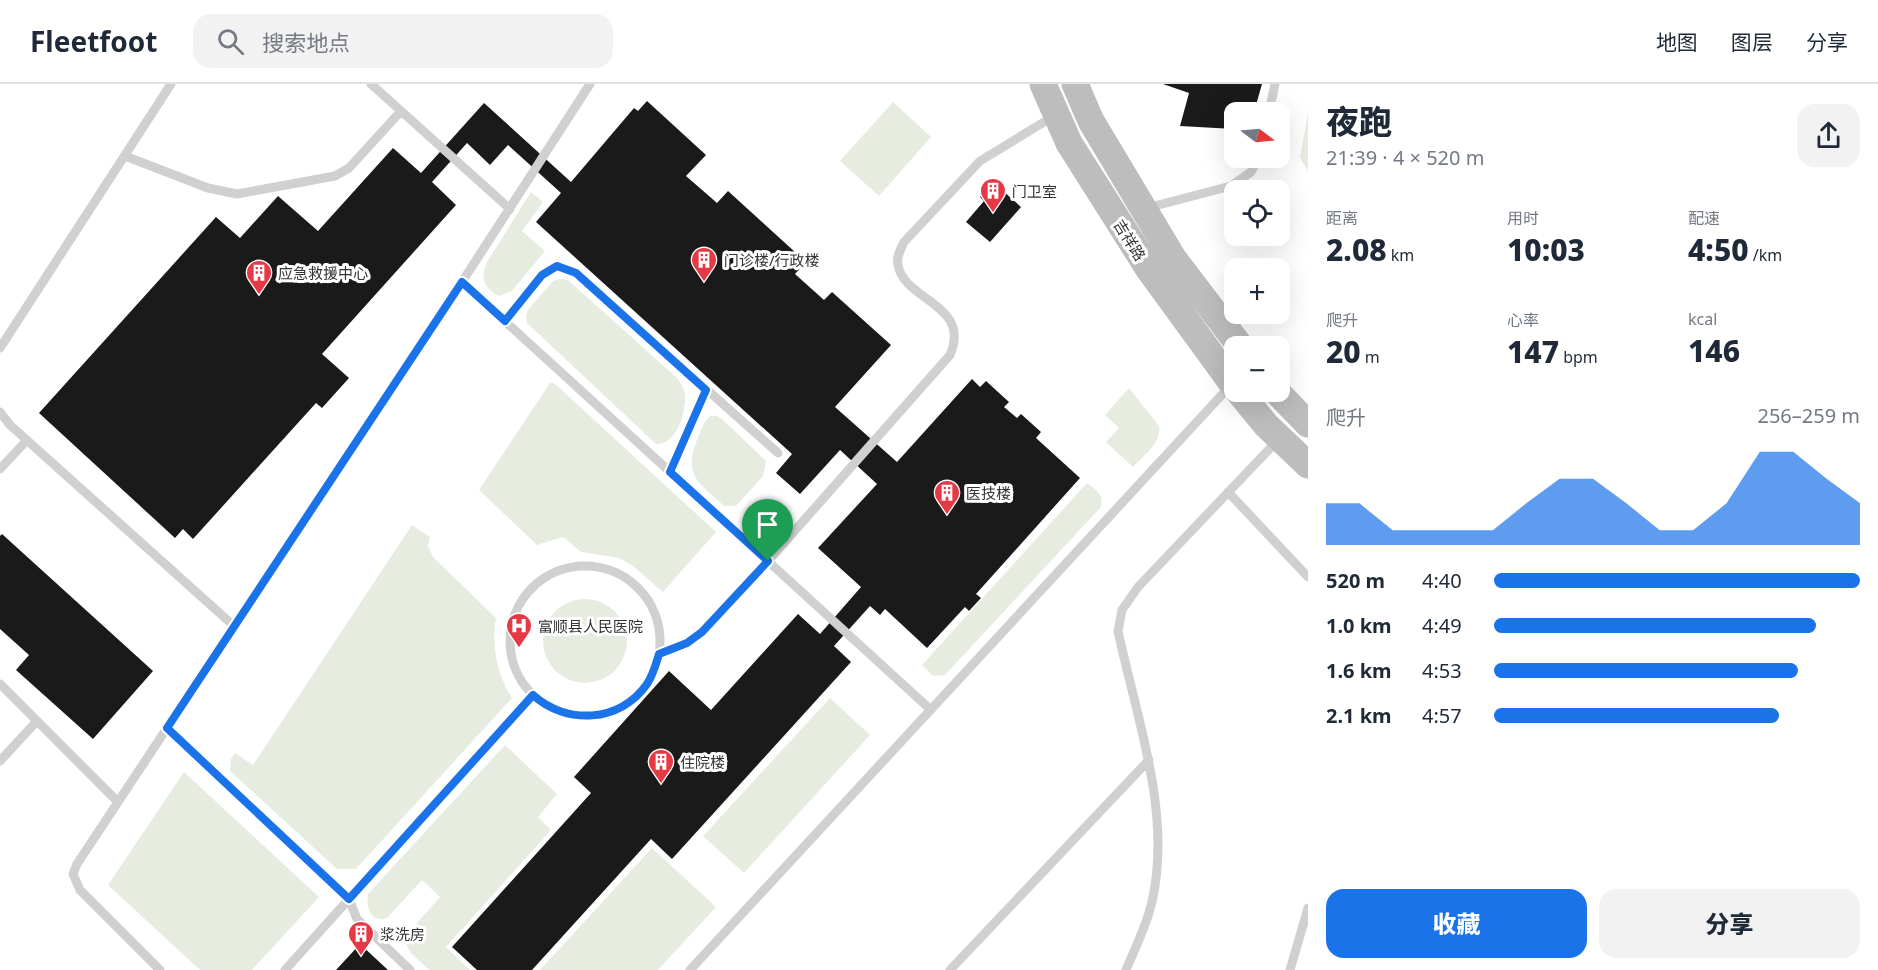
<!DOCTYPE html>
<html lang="zh">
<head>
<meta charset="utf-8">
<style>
	body { margin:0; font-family:"Noto Sans","Noto Sans SC",sans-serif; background:#f2f2f3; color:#1f2937; height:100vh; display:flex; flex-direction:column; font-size:22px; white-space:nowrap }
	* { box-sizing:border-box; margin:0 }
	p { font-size:20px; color:#747a83 }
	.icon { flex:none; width:33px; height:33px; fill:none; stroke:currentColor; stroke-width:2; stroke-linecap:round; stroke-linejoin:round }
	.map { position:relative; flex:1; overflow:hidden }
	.details { display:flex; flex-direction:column; background:#fff; width:570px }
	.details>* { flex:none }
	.needle { width:39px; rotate:106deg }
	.buttons { position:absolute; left:1224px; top:18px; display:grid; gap:12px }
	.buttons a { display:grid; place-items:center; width:66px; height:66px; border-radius:12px; background:#fff; box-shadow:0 6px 24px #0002; font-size:30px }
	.pin { position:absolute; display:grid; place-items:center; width:51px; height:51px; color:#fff; margin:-62px -26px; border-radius:50% 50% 50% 0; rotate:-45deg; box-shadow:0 0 6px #0007 }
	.pin .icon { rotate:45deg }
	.round { display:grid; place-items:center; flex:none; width:63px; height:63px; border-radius:18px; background:#f2f2f3 }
	.summary { display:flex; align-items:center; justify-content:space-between; height:102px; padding:0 18px }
	h1 { font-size:33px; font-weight:800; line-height:45px }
	.stats { display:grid; grid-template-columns:repeat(3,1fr); gap:9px; height:102px; padding:6px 18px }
	.stats div { display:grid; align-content:center }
	.stats b { font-size:30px; font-weight:800 }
	.stats small { font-size:16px; font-weight:400 }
	.stats p { font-size:16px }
	.chart { height:168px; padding:12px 18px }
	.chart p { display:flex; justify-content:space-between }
	.chart svg { width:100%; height:108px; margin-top:6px; fill:#1a73e8; opacity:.7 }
	.button { display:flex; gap:12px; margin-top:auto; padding:12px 18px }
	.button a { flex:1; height:69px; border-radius:18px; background:#1a73e8; color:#fff; font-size:24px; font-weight:800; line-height:69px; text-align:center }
	.button a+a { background:#f2f2f3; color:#1f2937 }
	ul { padding:0 18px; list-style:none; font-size:20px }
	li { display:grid; grid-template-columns:96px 72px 1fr; align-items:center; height:45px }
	li i { height:15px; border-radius:8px; background:#1a73e8 }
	header { display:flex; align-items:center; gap:36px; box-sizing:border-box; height:84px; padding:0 30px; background:#fff; border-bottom:2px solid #e0e1e3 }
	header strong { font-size:28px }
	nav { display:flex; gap:33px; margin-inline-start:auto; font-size:21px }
	.search { width:420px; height:54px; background:#f2f2f3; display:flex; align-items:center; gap:15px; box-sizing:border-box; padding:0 21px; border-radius:18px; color:#747a83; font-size:22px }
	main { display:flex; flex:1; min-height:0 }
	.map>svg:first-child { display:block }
</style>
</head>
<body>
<header>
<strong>Fleetfoot</strong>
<div class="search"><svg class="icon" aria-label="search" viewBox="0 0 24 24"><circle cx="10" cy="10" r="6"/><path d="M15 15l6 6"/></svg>搜索地点</div>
<nav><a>地图</a><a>图层</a><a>分享</a></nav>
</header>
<main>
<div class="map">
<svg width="1308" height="886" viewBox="0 0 1308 886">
	<rect width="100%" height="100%" fill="#fff"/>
	<!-- green -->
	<path fill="#e6ecdf" d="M893,18L931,53L879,112L840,77Z
		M1308,29V87L1300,73Z
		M531,108L543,118L522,147L545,167L512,207L499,212C483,203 480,194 487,178Z
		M559,195L568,196L677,294C681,300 684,304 685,311C686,328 677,361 656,360L527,239L526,232L528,226L553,197Z
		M550,299H554L716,448L663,508L633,482L619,474L581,468L563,453L537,461L479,406Z
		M1129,304L1159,342C1162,359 1143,372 1133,383L1106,358L1119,344L1105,331Z
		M711,332H717L721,334L766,377L763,392L736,422H724C699,398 683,393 697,356C701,347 703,337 711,332Z
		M1087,399C1097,407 1105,411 1100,424L945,591L933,592L922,581Z
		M412,441L430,453L428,462L433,473L496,534C491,562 497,590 512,614L356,785H337L230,687L231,675L235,669L253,681Z
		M543 557a42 42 0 1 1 84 0a42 42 0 1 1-84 0Z
		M830,614L870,651L744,789L703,752Z
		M505,661L557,710L538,733L551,746L446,863L470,886H429L411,869L405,858L408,849L440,813L422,796L387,834C370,839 366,823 368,810Z
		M184,688L319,813L252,886H200L108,801Z
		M652,764L716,823L658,886H540Z"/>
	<!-- building -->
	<path fill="#1a1a1a" d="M1163,0H1262L1254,28H1234V45L1180,42L1189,9Z
		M647,17L706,71L686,92L717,119L728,107L806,178L795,190L824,216L832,208L891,261L835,323L897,378L972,295L980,303L986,297L1009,318L1004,323L1017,334L1021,330L1041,348L1036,354L1080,394L976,510L981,514L969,527L965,523L927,564L885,525L880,531L870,522L834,562L851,578L672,775L651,755L532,886H477L452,863L591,709L574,693L669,587L711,626L798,530L820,550L861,503L818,464L877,400L840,366L800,410L776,389L792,370L536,138L561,109L508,61L490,81L467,59L432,98L456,121L322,270L349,294L322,324L316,319L193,455L183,445L175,454L39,329L216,133L240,154L278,112L318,147L393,64L421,89L484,19L571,98L634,24L638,27Z
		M993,98L1021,123L990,158L966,138L984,117L980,113Z
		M2,450L153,587L93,655L16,586L29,571L0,545V452Z
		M360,860L388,886H336Z"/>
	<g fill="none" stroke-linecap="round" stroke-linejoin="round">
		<!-- lane -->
		<path stroke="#d0d0d0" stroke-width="9" d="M371,0L510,125
			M1269,28L1275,0
			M125,72L208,104L237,110L335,92L349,84L401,27
			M1147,124L1231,102L1251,88L1258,74
			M462,198L931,626
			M505,237L542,191L557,182L576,189L778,369
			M0,264L171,0
			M0,328L10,341L234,542
			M0,385L27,356
			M670,388L706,306
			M1228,408L1308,493
			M510 557a75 75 0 1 1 150 0a75 75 0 1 1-150 0Z
			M659,570L687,559L702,548L768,477L950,271C972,220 904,217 898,181C896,172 901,165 904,158L980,77L1054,32
			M0,600L118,718
			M167,644L349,815L357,835L410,886
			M0,677L37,637
			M160,886L80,806L73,790L77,780L462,198L590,0
			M285,886L533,611
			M690,886L1230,302
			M950,886L1149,676
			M1126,886C1136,862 1148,838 1153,813C1171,726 1136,632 1118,547L1122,526L1138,503L1278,356
			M1290,886L1308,824"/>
		<!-- secondary -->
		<path stroke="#bdbdbd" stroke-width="27" d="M1043,0L1069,59L1148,184L1234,302
			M1075,0L1091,37L1173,174L1240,262
			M1239,308L1266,341L1308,381
			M1277,308L1308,340"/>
	</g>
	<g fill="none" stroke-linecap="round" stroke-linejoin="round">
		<defs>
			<path id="route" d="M557,182L576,189L706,306L670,388L768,477L702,548L687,559L659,570C656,580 653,591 647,600C620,639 566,641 533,611L349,815L167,644L462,198L505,237L542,191Z"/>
		</defs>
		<!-- route casing -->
		<use href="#route" stroke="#fff" stroke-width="12"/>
		<!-- route -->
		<use href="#route" stroke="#1a73e8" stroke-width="8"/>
	</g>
	<!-- icons -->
	<defs>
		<symbol id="building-pin" viewBox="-11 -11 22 30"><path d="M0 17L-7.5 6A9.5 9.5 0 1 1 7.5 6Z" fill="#e63946" stroke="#fff"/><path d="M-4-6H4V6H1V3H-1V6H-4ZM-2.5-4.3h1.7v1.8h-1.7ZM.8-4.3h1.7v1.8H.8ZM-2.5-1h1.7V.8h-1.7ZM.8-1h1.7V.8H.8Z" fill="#fff"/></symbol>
		<symbol id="hospital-pin" viewBox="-11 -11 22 30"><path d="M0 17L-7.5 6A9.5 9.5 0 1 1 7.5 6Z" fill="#e63946" stroke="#fff"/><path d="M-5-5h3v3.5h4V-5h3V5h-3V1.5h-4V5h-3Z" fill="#fff"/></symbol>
	</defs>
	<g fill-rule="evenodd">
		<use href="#building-pin" x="978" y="92" width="30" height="40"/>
		<use href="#building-pin" x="689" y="161" width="30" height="40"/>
		<use href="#building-pin" x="244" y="174" width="30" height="40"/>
		<use href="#building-pin" x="932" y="394" width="30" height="40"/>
		<use href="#hospital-pin" x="504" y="527" width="30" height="40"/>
		<use href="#building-pin" x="646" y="663" width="30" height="40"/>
		<use href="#building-pin" x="346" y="835" width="30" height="40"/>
	</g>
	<g text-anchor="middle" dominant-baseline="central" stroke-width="6" stroke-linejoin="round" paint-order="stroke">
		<!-- poi labels -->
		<g font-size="15" fill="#333" stroke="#fff" text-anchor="start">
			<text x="1012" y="107">门卫室</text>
			<text x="724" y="176">门诊楼/行政楼</text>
			<text x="278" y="189">应急救援中心</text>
			<text x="966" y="409">医技楼</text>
			<text x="538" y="542">富顺县人民医院</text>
			<text x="680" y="678">住院楼</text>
			<text x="380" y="850">浆洗房</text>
		</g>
		<!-- street labels -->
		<g font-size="15" fill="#333" stroke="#fff">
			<text transform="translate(1130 156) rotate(58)">吉祥路</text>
		</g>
	</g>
</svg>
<div class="buttons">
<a><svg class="needle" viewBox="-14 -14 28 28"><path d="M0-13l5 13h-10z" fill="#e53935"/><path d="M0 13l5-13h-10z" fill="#747a83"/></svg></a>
<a><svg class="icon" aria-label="locate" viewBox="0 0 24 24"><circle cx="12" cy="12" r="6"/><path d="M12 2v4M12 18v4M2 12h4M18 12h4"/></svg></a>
<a>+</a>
<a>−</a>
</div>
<div class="pin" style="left:768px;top:477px;background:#1e9e55"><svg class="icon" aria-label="arrive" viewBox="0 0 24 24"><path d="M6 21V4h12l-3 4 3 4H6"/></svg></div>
</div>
<section class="details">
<div class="summary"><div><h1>夜跑</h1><p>21:39 · 4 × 520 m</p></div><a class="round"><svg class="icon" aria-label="share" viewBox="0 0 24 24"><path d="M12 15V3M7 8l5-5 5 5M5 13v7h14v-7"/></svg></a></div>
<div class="stats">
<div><p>距离</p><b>2.08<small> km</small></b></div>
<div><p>用时</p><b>10:03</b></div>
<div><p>配速</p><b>4:50<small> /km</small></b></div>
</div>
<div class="stats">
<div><p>爬升</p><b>20<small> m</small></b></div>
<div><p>心率</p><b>147<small> bpm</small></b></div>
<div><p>kcal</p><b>146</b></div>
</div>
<div class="chart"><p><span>爬升</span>256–259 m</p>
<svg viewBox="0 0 160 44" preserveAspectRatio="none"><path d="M0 44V27L10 27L20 38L30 38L40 38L50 38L60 27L70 17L80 17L90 27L100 38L110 38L120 27L130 6L140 6L150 17L160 27V44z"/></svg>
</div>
<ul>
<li><b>520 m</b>4:40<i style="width:100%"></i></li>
<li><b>1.0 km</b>4:49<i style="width:88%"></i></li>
<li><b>1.6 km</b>4:53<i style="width:83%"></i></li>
<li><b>2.1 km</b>4:57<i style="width:78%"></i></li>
</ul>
<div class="button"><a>收藏</a><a>分享</a></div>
</section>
</main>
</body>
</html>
